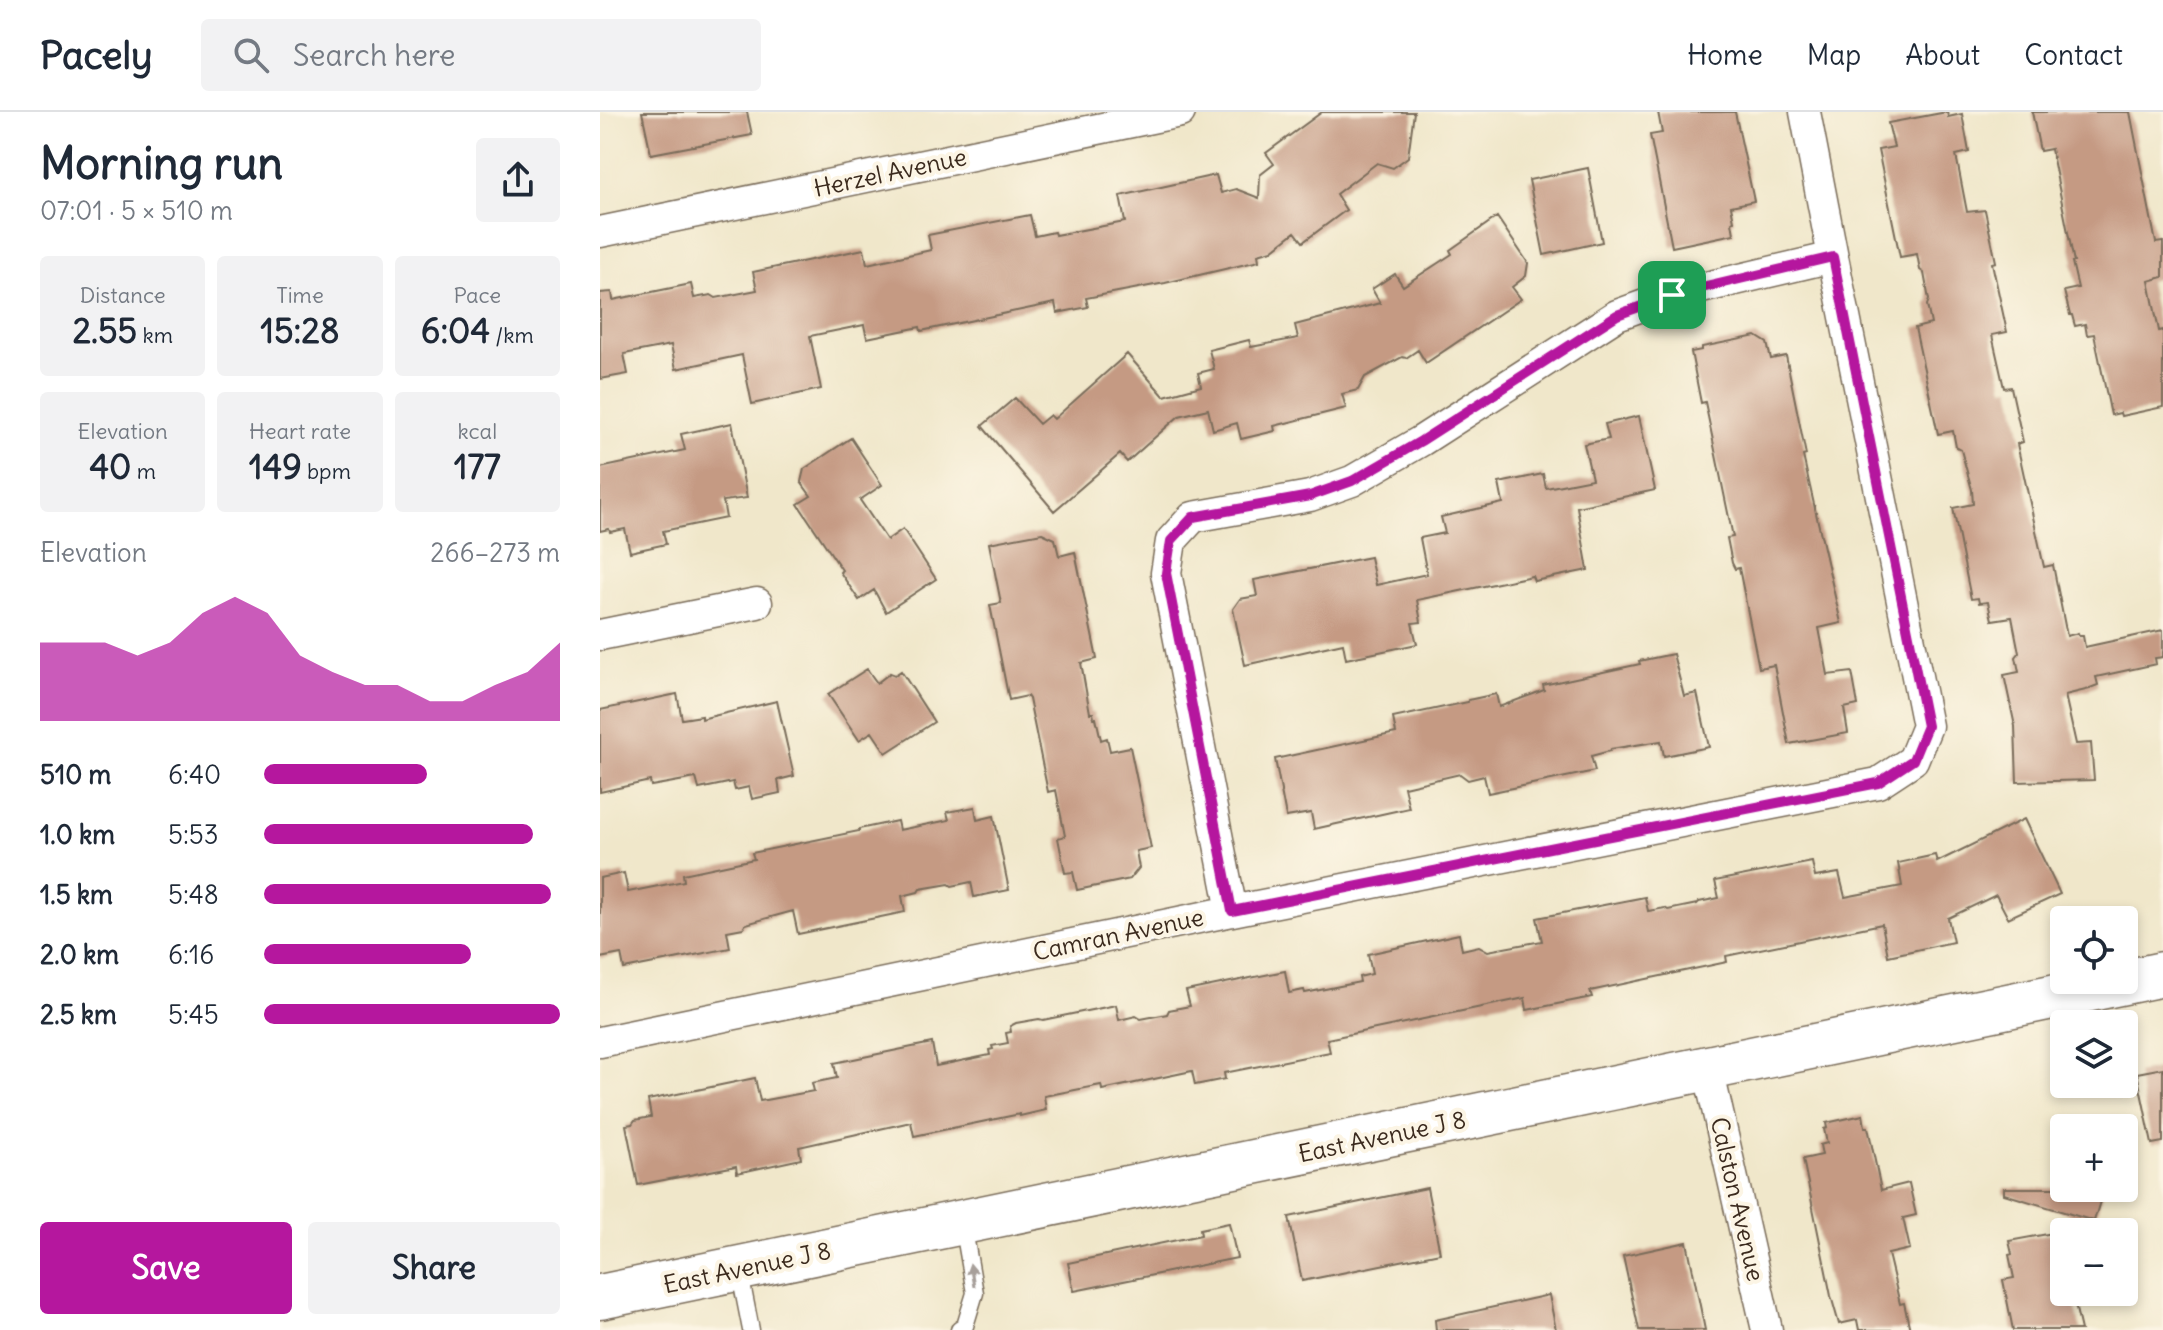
<!DOCTYPE html>
<html lang="en">
<head>
<meta charset="utf-8">
<style>
	body { margin:0; font-family:Delius,sans-serif; background:#f2f2f3; color:#1f2937; height:100vh; display:flex; flex-direction:column; font-size:30px; white-space:nowrap }
	* { box-sizing:border-box; margin:0 }
	p { font-size:26px; color:#747a83 }
	.icon { flex:none; width:44px; height:44px; fill:none; stroke:currentColor; stroke-width:2; stroke-linecap:round; stroke-linejoin:round }
	.map { position:relative; flex:1; overflow:hidden }
	.panel { display:flex; flex-direction:column; background:#fff; width:600px }
	.panel>* { flex:none }
	.buttons { position:absolute; left:1450px; top:794px; display:grid; gap:16px }
	.buttons a { display:grid; place-items:center; width:88px; height:88px; border-radius:8px; background:#fff; box-shadow:0 4px 12px #0003; font-size:40px }
	.pin { position:absolute; display:grid; place-items:center; width:68px; height:68px; color:#fff; margin:-34px; border-radius:16px; box-shadow:0 4px 12px #0006 }
	.round { display:grid; place-items:center; flex:none; width:84px; height:84px; border-radius:8px; background:#f2f2f3 }
	.overview { display:flex; align-items:center; justify-content:space-between; height:136px; padding:0 40px }
	h1 { font-size:44px; font-weight:800; line-height:60px }
	.figures { display:grid; grid-template-columns:repeat(3,1fr); gap:12px; height:136px; padding:8px 40px }
	.figures div { display:grid; align-content:center; border-radius:8px; background:#f2f2f3; text-align:center }
	.figures b { font-size:34px; font-weight:800 }
	.figures small { font-size:22px; font-weight:400 }
	.figures p { font-size:22px }
	.chart { height:224px; padding:16px 40px }
	.chart p { display:flex; justify-content:space-between }
	.chart svg { width:100%; height:144px; margin-top:8px; fill:#b5179e; opacity:.7 }
	.cta { display:flex; gap:16px; margin-top:auto; padding:16px 40px }
	.cta a { flex:1; height:92px; border-radius:8px; background:#b5179e; color:#fff; font-size:32px; font-weight:800; line-height:92px; text-align:center }
	.cta a+a { background:#f2f2f3; color:#1f2937 }
	ul { padding:0 40px; list-style:none; font-size:26px }
	li { display:grid; grid-template-columns:128px 96px 1fr; align-items:center; height:60px }
	li i { height:20px; border-radius:10px; background:#b5179e }
	header { display:flex; align-items:center; gap:48px; box-sizing:border-box; height:112px; padding:0 40px; background:#fff; border-bottom:2px solid #e0e1e3 }
	header strong { font-size:38px }
	nav { display:flex; gap:44px; margin-inline-start:auto; font-size:28px }
	.search { width:560px; height:72px; background:#f2f2f3; display:flex; align-items:center; gap:20px; box-sizing:border-box; padding:0 28px; border-radius:8px; color:#747a83; font-size:30px }
	main { display:flex; flex:1; min-height:0 }
	.map>svg:first-child { display:block }
</style>
</head>
<body>
<header>
<strong>Pacely</strong>
<div class="search"><svg class="icon" aria-label="search" viewBox="0 0 24 24"><circle cx="10" cy="10" r="6"/><path d="M15 15l6 6"/></svg>Search here</div>
<nav><a>Home</a><a>Map</a><a>About</a><a>Contact</a></nav>
</header>
<main>
<section class="panel">
<div class="overview"><div><h1>Morning run</h1><p>07:01 · 5 × 510 m</p></div><a class="round"><svg class="icon" aria-label="share" viewBox="0 0 24 24"><path d="M12 15V3M7 8l5-5 5 5M5 13v7h14v-7"/></svg></a></div>
<div class="figures">
<div><p>Distance</p><b>2.55<small> km</small></b></div>
<div><p>Time</p><b>15:28</b></div>
<div><p>Pace</p><b>6:04<small> /km</small></b></div>
</div>
<div class="figures">
<div><p>Elevation</p><b>40<small> m</small></b></div>
<div><p>Heart rate</p><b>149<small> bpm</small></b></div>
<div><p>kcal</p><b>177</b></div>
</div>
<div class="chart"><p><span>Elevation</span>266–273 m</p>
<svg viewBox="0 0 160 44" preserveAspectRatio="none"><path d="M0 44V20L10 20L20 20L30 24L40 20L50 11L60 6L70 11L80 24L90 29L100 33L110 33L120 38L130 38L140 33L150 29L160 20V44z"/></svg>
</div>
<ul>
<li><b>510 m</b>6:40<i style="width:55%"></i></li>
<li><b>1.0 km</b>5:53<i style="width:91%"></i></li>
<li><b>1.5 km</b>5:48<i style="width:97%"></i></li>
<li><b>2.0 km</b>6:16<i style="width:70%"></i></li>
<li><b>2.5 km</b>5:45<i style="width:100%"></i></li>
</ul>
<div class="cta"><a>Save</a><a>Share</a></div>
</section>
<div class="map">
<svg width="1563" height="1218" viewBox="0 0 1563 1218">
	<rect width="100%" height="100%" fill="#fcf5e5"/>
	<filter id="ink" filterUnits="userSpaceOnUse"><feTurbulence type="fractalNoise" baseFrequency=".0125" numOctaves="2"/><feDisplacementMap in="SourceGraphic" scale="16" xChannelSelector="R" yChannelSelector="G"/><feConvolveMatrix kernelMatrix="1 2 1 2 8 2 1 2 1" color-interpolation-filters="sRGB"/></filter>
	<filter id="wash" filterUnits="userSpaceOnUse"><feTurbulence type="fractalNoise" baseFrequency=".006" numOctaves="4" result="noise"/><feDisplacementMap in="SourceGraphic" scale="32" xChannelSelector="R" yChannelSelector="G"/><feGaussianBlur stdDeviation="1.8" result="paint"/><feColorMatrix in="noise" values="0 0 0 0 0 0 0 0 0 0 0 0 0 0 0 0 0 1.4 0 .05"/><feComposite in="paint" operator="in"/></filter>
	<g filter="url(#wash)">
		<rect width="100%" height="100%" fill="#f0e7ca"/>
		<g id="blocks">
			<!-- building -->
			<path fill="#c59a83" d="M42,0H147L152,23L51,42Z
				M722,0H814L808,45L793,56L777,51L736,82L746,98L703,130L695,120L672,138L658,142L659,149L565,171L486,186L488,195L457,201L455,191L321,219L320,215L267,226L264,213L210,224L221,277L152,292L142,243L76,257L71,233L24,242L28,262L0,267V181L12,180L13,188L91,172L94,186L111,183L116,186L157,178L153,160L264,137L267,152L331,138L328,123L430,103L435,124L454,120L455,123L525,110L520,84L616,63L621,81L636,77L659,86L660,63L674,52L666,41Z
				M1058,0H1135L1154,89L1131,94L1134,109L1132,110L1134,122L1072,135L1050,23L1062,21Z
				M1347,0L1348,5L1362,2L1369,40L1356,43L1367,100L1385,98L1396,150L1392,151L1407,220L1392,223L1404,276L1411,275L1423,330L1417,332L1444,455L1453,453L1467,524L1478,521L1479,524H1483L1485,535L1563,518V545L1555,546L1556,552L1496,565L1498,573L1490,576V577L1465,583L1476,632L1491,631L1494,668L1417,670L1415,614L1404,563L1419,560L1416,545L1419,541L1412,505L1392,508L1388,490L1379,491L1378,486L1371,487L1353,396L1373,392L1372,378L1361,338L1356,335L1353,319L1338,322L1315,216L1331,212L1327,193L1329,188L1324,161L1320,158L1317,142L1300,145L1278,38L1294,35L1288,11Z
				M1432,0H1530L1556,131L1563,130V165L1549,169L1559,219L1563,218V295L1521,304L1520,301L1511,303L1494,222L1487,223L1485,212L1475,214L1472,203H1470L1464,179L1478,176L1472,150H1474L1451,37L1440,39Z
				M988,56L1002,130L944,143L929,68Z
				M897,105L928,151L926,164L912,175L921,187L826,251L818,238L806,246L802,245L765,265L758,278L742,282L746,296L674,314L675,319L641,327L637,311L613,318L608,297L579,304L527,350L520,342L454,399L382,314L415,286L439,312L450,303L454,307L527,242L564,284L601,274L598,261L614,257L609,238L649,228L651,235L698,226L695,213L780,191L772,177L795,162L803,174L852,142L850,138Z
				M1156,224L1167,231L1171,247L1186,244L1206,343L1203,344L1241,511L1219,516L1228,563L1252,560L1258,593L1244,596L1248,621L1189,632L1174,553L1159,556L1139,456L1135,457L1132,451L1127,426L1133,425L1105,290L1101,291L1091,240L1102,238V235Z
				M1039,304L1055,378L977,395L988,458L934,469L932,464L817,488L821,510L812,511L817,532L746,547L743,531L645,553L633,497L640,487L657,484L654,468L770,445L776,473L827,462L820,426L845,421L841,405L903,391L899,371L943,362L946,376L992,367L984,332L1009,327L1005,312Z
				M132,311L147,386L123,389L126,406L63,419L66,432L30,440L25,417L10,420L9,417L0,419V356L85,338L81,322Z
				M251,326L282,373L260,388L287,428L303,417L336,467L286,500L274,478L259,488L240,460L242,458L198,392L211,384L201,370L204,357Z
				M442,421L455,427L459,444L475,440L497,547L481,551L490,601H493L494,606H496L501,628L507,626L510,639L530,635L551,736L536,739L539,756L530,767L477,778L473,760L465,761L458,726L465,724L456,678L448,680L429,587L427,584L409,588L390,493L401,491L389,431Z
				M1073,542L1084,584L1097,581L1109,635L1064,644L1061,629L1011,637L1010,639L991,644L995,659L888,681L884,664L868,668L860,662L804,675L809,696L714,717L711,701L686,705L675,647L796,621L793,606L868,590V588L896,582L899,595L944,578L943,573L1040,552L1039,549Z
				M267,557L277,571L290,561L295,563L301,559L334,610L286,641L272,620L259,628L228,582Z
				M77,582L82,607L102,604V607L109,605L177,589L194,664L178,668L180,681L152,687L149,675L135,678L133,670L99,677L96,666L51,674L50,669L0,680V598Z
				M375,695L377,708L394,704L409,778L374,785L371,770L352,774L349,772L320,777L318,780L302,784L305,800L198,822L193,799L146,812L143,816L127,819L130,836L24,857L21,842L0,846V766L24,761L28,780L84,769L83,762L154,747L152,741L259,719V717L297,709L299,718L349,708L347,700Z
				M1424,707L1460,782L1408,806L1396,783L1348,806L1353,830L1288,844L1282,812L1126,844L1127,850L990,879L992,885L927,898L925,886L727,927L730,940L624,961L625,967L595,973L592,959L502,978L501,973L444,984L446,998L420,1004V1002L314,1024L311,1010L199,1035L201,1047L137,1061L136,1054L38,1073L26,1013L32,1012L35,1008L51,1005L48,988L155,966L160,989L214,979L212,971L237,966L234,951L332,931L336,954L390,943L389,938L393,937L392,934L408,931L406,921L411,920L410,914L416,911L439,907L443,908L516,893L519,908L536,904L541,907L567,902L569,898L590,894L586,879L685,859L689,881L704,878L705,881L760,870L759,865L772,862L768,842L859,822L862,838L879,834L888,839L942,829L937,806L1045,785L1048,799L1065,796L1068,798L1097,792L1099,790L1119,786L1115,769L1212,750L1215,765L1239,761L1245,785L1302,774L1298,751L1335,743L1337,750Z
				M1563,956V1030L1552,1032L1537,961Z
				M1263,1003L1265,1015H1268L1281,1078L1309,1071L1316,1103L1303,1106L1310,1137L1288,1142L1300,1192L1304,1191L1310,1218H1259L1257,1208L1239,1212L1231,1184L1203,1047L1222,1043L1220,1033L1227,1031L1224,1017L1227,1016L1226,1011Z
				M827,1076L840,1141L702,1169L689,1105Z
				M1404,1076H1504L1494,1109L1404,1082Z
				M629,1111L637,1146L474,1179L468,1151L601,1123L600,1117Z
				M1464,1119V1180H1472L1481,1218H1413L1403,1168L1414,1166L1409,1143L1412,1142L1409,1129Z
				M1087,1130L1105,1218H1039L1023,1144Z
				M949,1183L956,1218H836L835,1208Z"/>
		</g>
	</g>
	<g filter="url(#ink)">
		<use href="#blocks" fill-opacity="0" stroke="#7a6c5a" stroke-width="2"/>
		<g fill="none" stroke-linecap="round" stroke-linejoin="round">
			<defs>
				<path id="lane" d="M139,1157L151,1218
					M359,1218L365,1214L375,1181L363,1112"/>
				<path id="street" d="M0,120L580,0
					M0,523L157,491
					M632,799L566,461L571,429L593,405L710,384L752,369L821,329L1017,203L1072,183L1233,145
					M0,930L632,799L1278,671L1313,648L1327,614L1233,145L1205,0
					M1108,957L1167,1218"/>
				<path id="secondary" d="M0,1185L1563,862"/>
			</defs>
			<!-- lane casing -->
			<use href="#lane" stroke="#7a6c5a" stroke-width="19"/>
			<!-- street casing -->
			<use href="#street" stroke="#7a6c5a" stroke-width="33"/>
			<!-- secondary casing -->
			<use href="#secondary" stroke="#7a6c5a" stroke-width="47"/>
			<!-- lane -->
			<use href="#lane" stroke="#fff" stroke-width="16"/>
			<!-- street -->
			<use href="#street" stroke="#fff" stroke-width="30"/>
			<!-- secondary -->
			<use href="#secondary" stroke="#fff" stroke-width="44"/>
		</g>
		<!-- one-way arrows -->
		<defs><path id="oneway-solid" d="M-6-.8H1V-3.2L6.5 0L1 3.2V.8H-6Z" transform="scale(2)"/></defs>
		<use fill="#a79f9a" href="#oneway-solid" transform="translate(372 1163) rotate(-100)"/>
	</g>
	<g fill="none" stroke-linecap="round" stroke-linejoin="round" filter="url(#ink)">
		<defs>
			<path id="route" d="M1233,145L1327,614L1313,648L1278,671L632,799L566,461L571,429L593,405L710,384L752,369L821,329L1017,203L1072,183Z"/>
		</defs>
		<!-- route casing -->
		<use href="#route" stroke="#fff" stroke-width="16"/>
		<!-- route -->
		<use href="#route" stroke="#b5179e" stroke-width="10"/>
	</g>
	<g text-anchor="middle" dominant-baseline="central" stroke-width="8" stroke-linejoin="round" paint-order="stroke">
		<!-- street labels -->
		<g font-size="24" fill="#3b2a1e" stroke="#fcf5e5">
			<text transform="translate(290 60) rotate(-12)">Herzel Avenue</text>
			<text transform="translate(518 822) rotate(-12)">Camran Avenue</text>
			<text transform="translate(782 1024) rotate(-12)">East Avenue J 8</text>
			<text transform="translate(1138 1087) rotate(77)">Calston Avenue</text>
			<text transform="translate(147 1155) rotate(-12)">East Avenue J 8</text>
		</g>
	</g>
</svg>
<div class="buttons">
<a><svg class="icon" aria-label="locate" viewBox="0 0 24 24"><circle cx="12" cy="12" r="6"/><path d="M12 2v4M12 18v4M2 12h4M18 12h4"/></svg></a>
<a><svg class="icon" aria-label="layers" viewBox="0 0 24 24"><path d="M12 4l9 5-9 5-9-5zM3 14l9 5 9-5"/></svg></a>
<a>+</a>
<a>−</a>
</div>
<div class="pin" style="left:1072px;top:183px;background:#1e9e55"><svg class="icon" aria-label="arrive" viewBox="0 0 24 24"><path d="M6 21V4h12l-3 4 3 4H6"/></svg></div>
</div>
</main>
</body>
</html>
